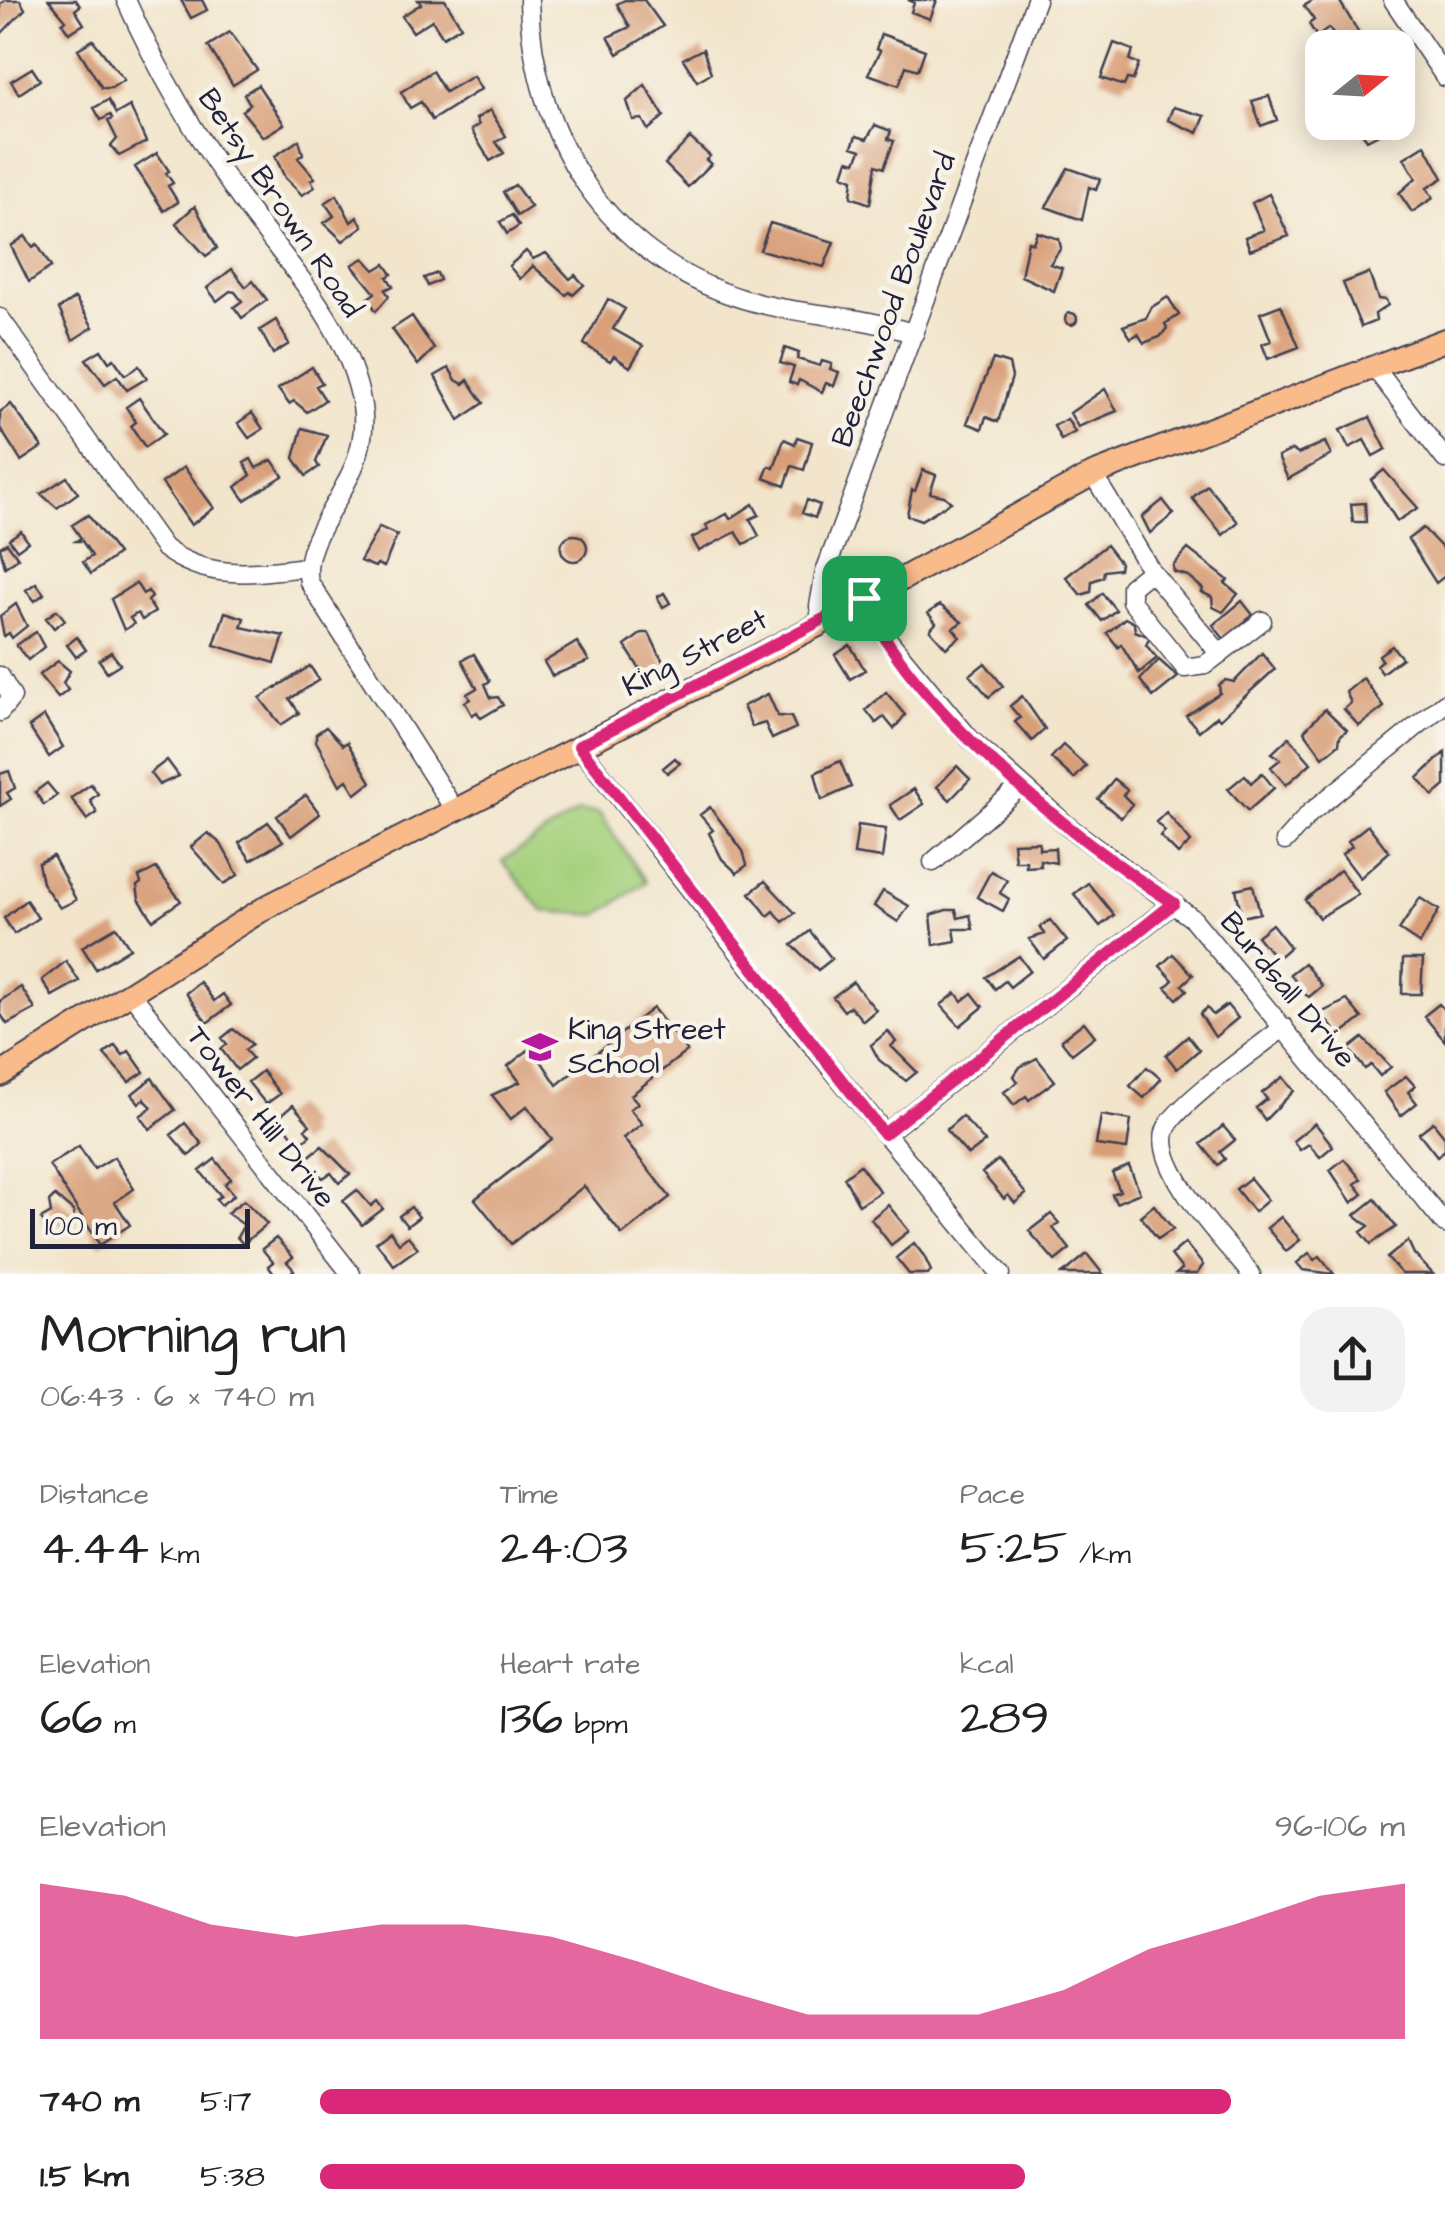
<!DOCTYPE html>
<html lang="en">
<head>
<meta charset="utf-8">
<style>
	body { margin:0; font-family:"Architects Daughter",sans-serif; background:#f2f2f2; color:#222; height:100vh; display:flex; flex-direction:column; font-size:38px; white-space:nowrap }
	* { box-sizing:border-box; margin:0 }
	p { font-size:32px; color:#767676 }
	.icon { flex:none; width:55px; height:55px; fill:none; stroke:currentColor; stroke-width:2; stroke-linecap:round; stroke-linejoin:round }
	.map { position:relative; height:1274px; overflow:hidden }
	.side { display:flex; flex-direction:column; background:#fff; flex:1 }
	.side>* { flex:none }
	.needle { width:65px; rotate:72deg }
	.buttons { position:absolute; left:1305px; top:30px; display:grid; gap:20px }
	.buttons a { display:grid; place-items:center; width:110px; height:110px; border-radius:20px; background:#fff; box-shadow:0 5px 25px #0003; font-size:50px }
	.scale { position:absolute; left:30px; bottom:25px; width:220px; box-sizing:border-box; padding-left:10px; border:5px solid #22223b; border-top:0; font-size:28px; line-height:35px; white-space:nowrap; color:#22223b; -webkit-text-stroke:8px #f7f3e8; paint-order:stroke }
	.pin { position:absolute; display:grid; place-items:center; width:85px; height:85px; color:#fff; margin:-42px; border-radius:20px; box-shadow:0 5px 15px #0006 }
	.round { display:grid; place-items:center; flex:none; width:105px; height:105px; border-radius:30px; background:#f2f2f2 }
	.summary { display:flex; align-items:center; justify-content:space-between; height:170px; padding:0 40px }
	h1 { font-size:55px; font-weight:600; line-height:75px }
	.figures { display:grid; grid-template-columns:repeat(3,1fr); gap:15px; height:170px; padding:10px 40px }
	.figures div { display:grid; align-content:center }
	.figures b { font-size:50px; font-weight:600 }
	.figures small { font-size:28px; font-weight:400 }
	.figures p { font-size:28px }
	.chart { height:280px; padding:20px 40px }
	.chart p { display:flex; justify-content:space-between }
	.chart svg { width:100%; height:180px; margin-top:10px; fill:#db2777; opacity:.7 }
	ul { padding:0 40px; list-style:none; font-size:32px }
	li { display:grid; grid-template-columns:160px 120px 1fr; align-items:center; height:75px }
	li i { height:25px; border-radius:12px; background:#db2777 }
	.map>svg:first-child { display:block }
</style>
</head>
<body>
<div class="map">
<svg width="1445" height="1274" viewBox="0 0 1445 1274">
	<rect width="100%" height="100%" fill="#f7f3e8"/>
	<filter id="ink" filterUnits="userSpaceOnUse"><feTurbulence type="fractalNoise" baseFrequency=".01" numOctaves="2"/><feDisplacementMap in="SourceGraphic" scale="20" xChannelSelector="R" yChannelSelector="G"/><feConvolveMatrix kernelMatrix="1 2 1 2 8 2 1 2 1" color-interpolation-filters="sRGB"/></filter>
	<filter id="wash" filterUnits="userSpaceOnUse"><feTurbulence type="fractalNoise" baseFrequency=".0048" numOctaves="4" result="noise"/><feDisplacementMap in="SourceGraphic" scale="40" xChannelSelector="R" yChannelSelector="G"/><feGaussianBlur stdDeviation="2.25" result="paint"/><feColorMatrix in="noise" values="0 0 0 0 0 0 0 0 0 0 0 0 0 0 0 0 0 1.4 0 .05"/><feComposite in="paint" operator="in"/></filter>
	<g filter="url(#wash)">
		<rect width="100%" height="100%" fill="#f2e5cc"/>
		<!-- green -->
		<path fill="#a5d07c" stroke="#64795c" stroke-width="2.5" d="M579,811L599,813L646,882L598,915L543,911L502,861Z"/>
		<g id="blocks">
			<!-- building -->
			<path fill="#d89f79" d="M6,0H20L25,9L0,35V4Z
				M49,0H76L80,6L75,10L84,24L69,33L62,23L66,20Z
				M181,0H202L207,10L191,18Z
				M418,0H445L461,26L443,37L432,20L413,32L402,16L421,4Z
				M625,0H644L663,26L618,54L608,37L630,27L617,4Z
				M908,0H937L930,19L911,12L914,3Z
				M1314,0H1339L1363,40L1342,48L1329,28L1317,37L1309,24L1314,20L1304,6Z
				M230,32L257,70L233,85L208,46Z
				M881,34L925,50L918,70L906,66L899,85L868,74L880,51L876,49Z
				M93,40L124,80L111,88H102L78,49Z
				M1114,43L1133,50L1130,60L1139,64L1133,80L1127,79L1124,86L1101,78Z
				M703,49L711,73L697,81L683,59Z
				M32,68L40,80L19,94L11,81Z
				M432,71L445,92L473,76L481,89L432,120L421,102L410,108L401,92Z
				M258,85L284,124L263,137L242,111L250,104L244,94Z
				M645,85L664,116L648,130L642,119L633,120L627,101Z
				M1269,96L1277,120L1261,126L1252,101Z
				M108,100L116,114L130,106L146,142L119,156L111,146L117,139L108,121L112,119L110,115L101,120L94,108Z
				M1173,107L1205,116L1198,133L1168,120Z
				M490,110L506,136L496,142L504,153L490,161L471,130L479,125L476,119Z
				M1392,122L1394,126L1367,140L1356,124Z
				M875,125L891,131L888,139L894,141L884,168L876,165L870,204L851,197L853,179L843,175L848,160L856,162L861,150L852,147L856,136L867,139Z
				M690,138L710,156L706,160L711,164L688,187L665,164Z
				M299,140L303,154L298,158L315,178L311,180L315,187L302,195L285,178L275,156Z
				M1425,145L1443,178L1427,188L1433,198L1412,212L1399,193L1416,178L1404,158Z
				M157,153L169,171L166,173L173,183L168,186L178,202L164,211L135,167Z
				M1068,168L1100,179L1096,190L1089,187L1082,220L1046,207Z
				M515,185L531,207L517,216L503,192Z
				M1269,194L1289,236L1250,250L1245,237L1264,230L1252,203Z
				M337,195L351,222L357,217L363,226L343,241L324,223L334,216L325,203Z
				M195,206L217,248L206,256L176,223Z
				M512,215L519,226L507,234L500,222Z
				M770,223L834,242L824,267L760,250Z
				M1037,232L1059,239L1061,248L1050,264L1062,268L1054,291L1021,276L1028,241L1033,243Z
				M25,236L33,247L37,244L51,267L29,282L11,246Z
				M526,251L533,259L546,253L570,279L575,275L584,285L573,295L570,292L566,295L533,266L520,279L509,266Z
				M364,258L375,270L385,264L392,274L387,277L393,286L385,290L389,296L376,311L368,298L375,293L352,265Z
				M232,269L246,287L253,281L267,300L242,318L234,307L242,301L235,292L230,291L217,301L207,288Z
				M437,273L440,280L428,286L424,278Z
				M1369,273L1378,299L1386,300L1388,305L1375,314L1376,321L1361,327L1343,283Z
				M1168,297L1179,315L1165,324L1167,328L1160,337L1144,343L1138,334L1131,338L1123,326L1146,318L1152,307Z
				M75,298L93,327L73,340L59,309Z
				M608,299L625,309L613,329L643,346L630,367L614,356L610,361L584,344Z
				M1281,305L1299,347L1268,359L1262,344L1271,341L1260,313Z
				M1065 319a6 6 0 1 1 12 0a6 6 0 1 1-12 0Z
				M412,316L434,349L418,365L392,329Z
				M276,320L289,344L273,354L260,330Z
				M785,348L799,353L797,359L820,366L822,361L832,364L830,369L839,372L834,386L826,383L822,392L799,380L797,385L789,382L794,367L780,363Z
				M101,350L109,362L114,359L125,375L139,366L147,378L127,390L117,376L105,384L86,359Z
				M993,359L1009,364L1012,377L998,422L986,417L982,429L967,423Z
				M312,367L322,383L316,386L325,400L307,412L294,401L289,404L278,389Z
				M449,368L456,380L463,384L468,380L484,403L459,420L435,376Z
				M1105,389L1117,411L1078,427L1070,413Z
				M139,398L164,434L145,447L131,426L136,422L126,407Z
				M11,404L42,447L21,461L0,428V412Z
				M252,413L263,429L249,438L238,423Z
				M1370,417L1386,449L1373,456L1364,440L1349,448L1340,430Z
				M1067,419L1075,432L1061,440L1054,426Z
				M302,428L327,435L316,462L319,467L306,476L294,458Z
				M797,437L812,442L804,470L792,466L785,486L764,478L769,466L774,468L784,439L795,444Z
				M1325,442L1331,455L1288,479L1278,457L1292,450L1298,454Z
				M251,459L256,468L272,460L283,476L245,500L236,487L251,475L244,463Z
				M184,467L214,508L191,525L162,483Z
				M923,470L936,475L930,493L944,496L951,502L921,520L907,515L912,490L915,491Z
				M1384,470L1418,508L1397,521L1371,480Z
				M67,477L78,493L57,508L41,494Z
				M1207,485L1238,522L1223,535L1192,498Z
				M807,500L820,505L815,518L802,513Z
				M1163,500L1174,514L1150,533L1142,517Z
				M1365,503L1366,522H1353L1351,504Z
				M753,504L759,515L750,519L759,536L744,544L736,532L699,551L692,538L708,530L706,525L727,514L730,519Z
				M88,515L118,554L91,574L83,562L92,556L82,541H76L81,538L72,525Z
				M379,527L397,535L384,567L377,564L375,567L360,561Z
				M1423,528L1445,551V576L1436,583L1408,539Z
				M21,531L28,542L17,550L9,539Z
				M561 548a13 13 0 1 1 26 0a13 13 0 1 1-26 0Z
				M7,543L18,558L5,567L0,547Z
				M1106,545L1120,563L1119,569L1104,571L1103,577L1092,581L1091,592L1081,595L1066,577Z
				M1188,549L1228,580L1225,583L1238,594L1223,612L1213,607L1212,597L1201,592L1203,589L1188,576L1174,572L1173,566Z
				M36,583L44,594L35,601L26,590Z
				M136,583L143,594L148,591L152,597L148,601L155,612L142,620L138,613L130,618L134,624L124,630L111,599Z
				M664,593L670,603L663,607L657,597Z
				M1102,593L1116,610L1102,621L1089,605Z
				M1242,601L1253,615L1224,639L1213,625Z
				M16,604L27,626L12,638L9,633L4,636L0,616Z
				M940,605L962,622L953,628L960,637L946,648L930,630L936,623L928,613Z
				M57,610L65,620L54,628L46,618Z
				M225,612L244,618L241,627L284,636L275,663L214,645Z
				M1125,618L1134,623L1135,631L1150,637L1146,645L1157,658L1139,673L1121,644L1118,647L1107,633Z
				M36,632L44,647L28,660L16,645Z
				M642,633H649L665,666L645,677L625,646Z
				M77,637L86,650L76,657L67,645Z
				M577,642L589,661L552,676L544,662Z
				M850,645L865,670L850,679L835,655Z
				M1392,646L1402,658L1382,673L1376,665L1382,660L1379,655Z
				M111,652L120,664L107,672L99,660Z
				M1262,653L1275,669L1220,719L1217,716L1199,731L1186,716L1220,693L1219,685L1226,680L1234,682Z
				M474,654L490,681L485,684L491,698L498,697L503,705L481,718L477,712L472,715L465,702L470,699L467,694L477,688L462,660Z
				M1159,660L1178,677L1153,697L1140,680Z
				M58,661L70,671L63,683L68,690L58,698L39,675Z
				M985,663L1003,686L989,697L970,675Z
				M310,666L319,680L290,699L299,713L281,725L260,698Z
				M1363,678L1384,707L1359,726L1344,709L1351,703L1346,692Z
				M886,692L905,715L894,729L884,717L876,723L866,710Z
				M768,694L778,716L791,717L796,728L772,739L765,723L752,727L743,706Z
				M1022,696L1045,729L1032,741L1015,722L1020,718L1010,706Z
				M1325,709L1347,730L1340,736L1339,744L1323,757L1304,731Z
				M44,716L63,747L49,757L29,727Z
				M326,727L343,745L347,742L371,782L356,794L347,780L340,785L316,741V734Z
				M1289,737L1311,763L1286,785L1271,767L1281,759L1272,753Z
				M1063,745L1086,766L1074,779L1051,758Z
				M1445,752V786L1433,796L1418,778Z
				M675,758L680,763L667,773L663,768Z
				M167,760L179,776L159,785L150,773Z
				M840,761L851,787L822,800L815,773Z
				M957,766L970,779L950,800L937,787Z
				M9,771L15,788L7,793L11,799L0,806V774Z
				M1262,773L1274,788L1248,811L1228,789L1245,775L1251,783Z
				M1114,779L1127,790L1123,795L1132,804L1121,818L1098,799Z
				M47,783L57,795L44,805L35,792Z
				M91,784L98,794L90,800L97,813L87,820L71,798Z
				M914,789L924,804L900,820L890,805Z
				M306,795L320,814L291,836L277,816Z
				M710,807L743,851L747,865L737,873L722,859L709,833L713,830L700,815Z
				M1166,812L1191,842L1178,854L1160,836L1165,831L1156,822Z
				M268,822L283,841L251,860L239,843Z
				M858,825L886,829L882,858L854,854Z
				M1368,825L1389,852L1360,878L1342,854L1352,846L1348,841Z
				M208,833L221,844L238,875L224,884L191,847Z
				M1039,842V849L1055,848L1056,863L1040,860L1041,866L1026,867V861H1015L1013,843Z
				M53,856L76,900L60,908L42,883L38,863Z
				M156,868L181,901L153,920L139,899L137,886L141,883L139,877Z
				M1340,870L1358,894L1319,918L1305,900Z
				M991,871L1007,880L1000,893L1009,899L1003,911L977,897Z
				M765,881L795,913L783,922L774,911L768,916L750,893Z
				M1088,883L1114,915L1100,926L1074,894Z
				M1253,885L1260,913L1242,917L1236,889Z
				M883,891L909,906L898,922L874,906Z
				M1420,898L1439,910L1420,944L1399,930Z
				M26,900L38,918L14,934L4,918Z
				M946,910H956L958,918L970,915L973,929H954L956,941L934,945L931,915Z
				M1050,920L1067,941L1044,959L1029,939L1045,934L1040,927Z
				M1272,924L1290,947L1276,959L1257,936Z
				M116,927L130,948L96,969L82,947Z
				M810,931L832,959L818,970L792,945Z
				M1173,954L1193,975L1182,985L1187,990L1177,999L1166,987L1173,980L1160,966Z
				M1019,956L1030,971L1010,987L1005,981L995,989L986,977Z
				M1403,959H1423L1421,994H1402Z
				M66,961L79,981L52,996L42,980Z
				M1304,963L1322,986L1309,997L1297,989L1299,986L1290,974Z
				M200,982L214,1001L223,994L231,1005L207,1023L186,993Z
				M853,982L876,1010L863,1021L850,1006L844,1011L833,997Z
				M21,987L35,1009L7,1024L0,1013V1001Z
				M956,993L962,1001L972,993L983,1007L960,1026L941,1005Z
				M1347,1000L1362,1018L1339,1036L1321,1013Z
				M1439,1004L1445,1011V1041L1424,1016Z
				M1227,1005L1238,1018L1215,1037L1200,1014L1207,1008L1213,1015Z
				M653,1008L687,1051L631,1095L638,1103L630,1109L642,1124L623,1138L670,1197L622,1235L584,1186L511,1244L475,1199L552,1139L527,1106L511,1119L492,1095L520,1082L508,1066L532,1047L557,1085Z
				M1084,1022L1095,1036L1072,1054L1061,1040Z
				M233,1029L252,1044L245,1050L252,1058L237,1070L221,1049L227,1044L222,1038Z
				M888,1031L896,1042L891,1046L917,1072L906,1081L879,1060L871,1045Z
				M1188,1036L1199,1050L1177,1069L1166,1055Z
				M1363,1038L1391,1067L1380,1076L1371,1065L1365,1069L1349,1049Z
				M115,1045L123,1055L129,1051L144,1072L129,1082L104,1054Z
				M1037,1058L1055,1081L1029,1100L1026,1096L1014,1105L1004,1092L1018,1082L1014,1076L1020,1067Z
				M1147,1067L1161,1079L1144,1098L1130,1086Z
				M262,1071L280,1094L266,1104L248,1082Z
				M1406,1076L1415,1086L1408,1092L1417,1103L1401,1116L1384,1092Z
				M1283,1077L1294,1091L1265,1120L1256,1108L1267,1099L1262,1093Z
				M152,1078L175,1110L150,1129L140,1116L152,1107L144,1099L139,1103L132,1094Z
				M293,1105L310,1125L305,1129L310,1135L299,1145L279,1117Z
				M1101,1115L1131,1120L1127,1149L1096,1145Z
				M962,1116L985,1142L968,1155L946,1130Z
				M1433,1122L1445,1137V1150L1437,1156L1419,1133Z
				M185,1123L202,1144L189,1156L171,1135Z
				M1315,1123L1333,1146L1320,1157L1309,1144L1300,1150L1293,1141Z
				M1223,1126L1235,1140L1220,1152L1225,1159L1218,1165L1201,1144Z
				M79,1146L94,1169L114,1157L134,1189L115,1202L130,1225L100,1245L49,1165Z
				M322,1146L350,1174L339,1183L331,1173L323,1178L311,1168L307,1158Z
				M215,1159L231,1179L225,1184L234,1195L221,1205L216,1199L221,1196L200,1171Z
				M1344,1159L1361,1179L1355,1184L1363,1194L1352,1203L1330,1170Z
				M998,1160L1026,1194L1015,1203L1008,1195L1004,1199L982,1173Z
				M860,1165L880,1192L859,1205L844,1177Z
				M1129,1166L1140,1193L1116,1203L1112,1194L1120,1191L1112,1173Z
				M1250,1178L1268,1200L1254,1212L1236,1189Z
				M357,1190L371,1206L377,1201L383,1209L362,1225L343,1201Z
				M55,1196L73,1211L75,1222L70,1229L56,1222L47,1228L41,1219L51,1213L49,1202Z
				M1375,1199L1396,1227L1371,1244L1361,1232L1369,1226L1355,1215Z
				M244,1200L267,1224L243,1244L237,1237L244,1225L227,1213Z
				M888,1205L909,1231L891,1245L871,1219Z
				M1154,1205L1173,1229L1158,1239L1140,1216Z
				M411,1207L419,1217L407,1226L399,1216Z
				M1051,1214L1059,1223L1053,1228L1070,1249L1055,1261L1029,1231Z
				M1281,1217L1300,1240L1286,1251L1267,1228Z
				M390,1231L399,1243L408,1236L418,1248L394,1265L376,1242Z
				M276,1238L293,1257L287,1262L294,1270L289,1274H274L268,1266L273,1262L262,1249Z
				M1408,1241L1414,1254L1433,1274H1402L1387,1258Z
				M914,1243L924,1256L931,1271L928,1274H909L896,1258Z
				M1185,1243L1203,1265L1197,1274H1176L1182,1269L1171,1255Z
				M1309,1253L1315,1260L1320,1256L1334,1274L1303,1270L1297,1263Z
				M1087,1254L1103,1274H1062L1069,1269Z"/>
		</g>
	</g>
	<g filter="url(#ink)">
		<use href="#blocks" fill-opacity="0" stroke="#413f51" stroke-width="2.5"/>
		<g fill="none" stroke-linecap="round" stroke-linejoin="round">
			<defs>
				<path id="minor" d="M126,0C158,72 198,140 244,204C289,266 349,327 362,406C374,480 298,529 309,582L454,809
					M529,0C532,136 608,258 743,299C798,316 859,314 914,334
					M1393,0L1445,77
					M0,318L164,548C208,581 254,573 306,567
					M1374,367L1445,459
					M1093,474L1151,571L1220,654
					M1151,571L1131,587V601L1185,668L1205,665L1262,621
					M864,598L885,636L970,739L1070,828L1193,919L1445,1224
					M822,623L819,606L825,572L1036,0
					M0,676L12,697L0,712
					M579,746L789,1017L1001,1274
					M1285,841L1310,813L1445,703
					M933,862L1021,786
					M130,992L351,1274
					M885,1134L1174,903
					M1251,1274C1228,1245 1148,1164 1167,1127C1181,1101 1257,1049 1284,1027"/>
				<path id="major" d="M0,1075L268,906L822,623L1093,474L1445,340"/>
			</defs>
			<!-- minor casing -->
			<use href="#minor" stroke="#413f51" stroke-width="21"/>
			<!-- major casing -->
			<use href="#major" stroke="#413f51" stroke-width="26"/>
			<!-- minor -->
			<use href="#minor" stroke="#fff" stroke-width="18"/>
			<!-- major -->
			<use href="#major" stroke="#fabb8b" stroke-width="22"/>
		</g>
	</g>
	<g fill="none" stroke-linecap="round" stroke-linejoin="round" filter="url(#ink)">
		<defs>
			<path id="route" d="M864,598C909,706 1075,840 1174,903L884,1134L579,746Z"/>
		</defs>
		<!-- route casing -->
		<use href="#route" stroke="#fff" stroke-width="20"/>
		<!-- route -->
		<use href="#route" stroke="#db2777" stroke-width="12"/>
	</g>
	<!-- icons -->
	<defs>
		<symbol id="school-bare" viewBox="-9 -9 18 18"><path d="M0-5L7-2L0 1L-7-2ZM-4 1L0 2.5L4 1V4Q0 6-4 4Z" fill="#b5179e" stroke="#f7f3e8" stroke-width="2.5" paint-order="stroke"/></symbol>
	</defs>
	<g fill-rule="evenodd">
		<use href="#school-bare" x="515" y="1022" width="50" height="50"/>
	</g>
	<g text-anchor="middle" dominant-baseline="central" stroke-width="9" stroke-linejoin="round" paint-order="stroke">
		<!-- street labels -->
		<g font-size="30" fill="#22223b" stroke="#f7f3e8">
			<text transform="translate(280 203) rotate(56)">Betsy Brown Road</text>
			<text transform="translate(894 300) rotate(-70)">Beechwood Boulevard</text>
			<text transform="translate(695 653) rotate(-27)">King Street</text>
			<text transform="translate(1288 990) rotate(50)">Burdsall Drive</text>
			<text transform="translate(261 1117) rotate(52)">Tower Hill Drive</text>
		</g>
		<!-- poi labels -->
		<g font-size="30" fill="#22223b" stroke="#f7f3e8" text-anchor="start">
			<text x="568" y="1030">King Street<tspan x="568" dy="34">School</tspan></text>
		</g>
	</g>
</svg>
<div class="buttons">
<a><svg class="needle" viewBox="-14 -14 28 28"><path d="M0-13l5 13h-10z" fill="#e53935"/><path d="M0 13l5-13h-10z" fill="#767676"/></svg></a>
</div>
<div class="scale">100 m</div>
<div class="pin" style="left:864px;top:598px;background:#1e9e55"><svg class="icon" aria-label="arrive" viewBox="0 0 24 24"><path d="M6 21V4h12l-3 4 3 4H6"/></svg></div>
</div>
<section class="side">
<div class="summary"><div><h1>Morning run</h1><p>06:43 · 6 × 740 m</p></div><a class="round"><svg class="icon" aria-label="share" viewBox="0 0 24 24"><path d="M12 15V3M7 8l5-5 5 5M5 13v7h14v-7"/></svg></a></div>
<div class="figures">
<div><p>Distance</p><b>4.44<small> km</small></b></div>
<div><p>Time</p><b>24:03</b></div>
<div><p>Pace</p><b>5:25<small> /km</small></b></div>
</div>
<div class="figures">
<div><p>Elevation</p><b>66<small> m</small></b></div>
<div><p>Heart rate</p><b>136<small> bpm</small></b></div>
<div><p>kcal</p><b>289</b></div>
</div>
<div class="chart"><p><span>Elevation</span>96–106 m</p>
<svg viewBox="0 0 160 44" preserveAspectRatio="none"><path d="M0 44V6L10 9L20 16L30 19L40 16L50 16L60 19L70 25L80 32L90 38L100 38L110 38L120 32L130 22L140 16L150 9L160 6V44z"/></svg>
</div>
<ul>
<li><b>740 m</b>5:17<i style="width:84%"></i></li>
<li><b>1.5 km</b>5:38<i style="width:65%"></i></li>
</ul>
</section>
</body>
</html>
